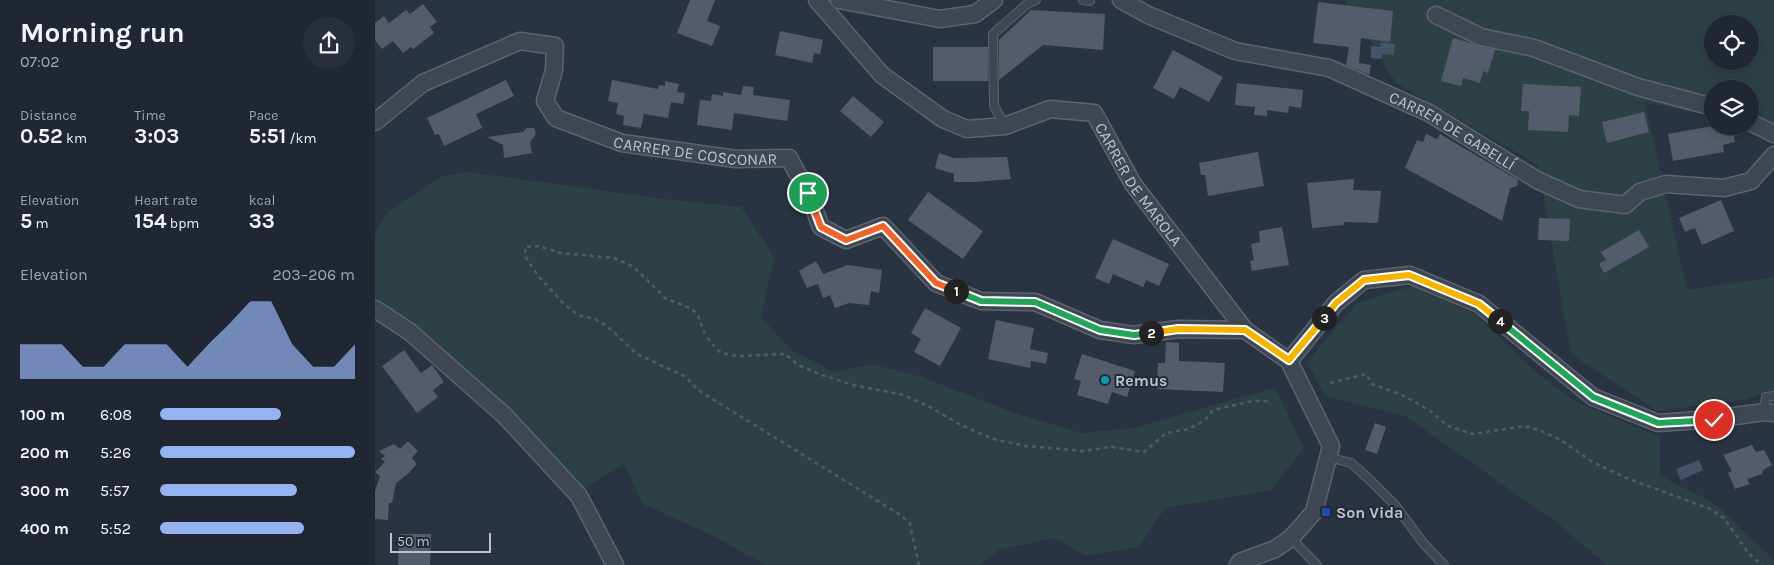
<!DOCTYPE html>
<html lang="en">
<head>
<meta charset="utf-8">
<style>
	body { margin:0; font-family:Karla,sans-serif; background:#282e3a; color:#f1f3f6; height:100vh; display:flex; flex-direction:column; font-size:19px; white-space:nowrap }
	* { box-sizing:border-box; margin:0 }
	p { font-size:16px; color:#a2a5ac }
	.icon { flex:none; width:28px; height:28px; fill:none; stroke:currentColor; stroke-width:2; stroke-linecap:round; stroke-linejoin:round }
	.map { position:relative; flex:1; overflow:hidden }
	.details { display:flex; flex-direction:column; background:#202632; width:375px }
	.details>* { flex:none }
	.fabs { position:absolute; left:1329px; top:15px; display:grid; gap:10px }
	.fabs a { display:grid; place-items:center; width:55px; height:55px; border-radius:50%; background:#202632; box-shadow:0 2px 12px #0003,0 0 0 1px #3d434d; font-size:25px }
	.scale { position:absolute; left:15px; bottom:12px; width:101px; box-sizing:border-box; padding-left:5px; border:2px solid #bcc1cb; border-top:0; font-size:14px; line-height:18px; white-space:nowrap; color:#bcc1cb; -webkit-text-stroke:4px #232a37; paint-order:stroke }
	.pin { position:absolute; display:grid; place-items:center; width:42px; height:42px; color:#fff; margin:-21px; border:2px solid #fff; border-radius:50%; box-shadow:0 1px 5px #0007 }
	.km { position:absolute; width:25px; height:25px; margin:-12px; border-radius:50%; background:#222; color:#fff; font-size:14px; line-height:25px; text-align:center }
	.round { display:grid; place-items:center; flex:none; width:52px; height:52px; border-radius:26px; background:#282e3a }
	.summary { display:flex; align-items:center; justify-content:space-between; height:85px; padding:0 20px }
	h1 { font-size:28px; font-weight:700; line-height:38px }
	.figures { display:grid; grid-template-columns:repeat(3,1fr); gap:8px; height:85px; padding:5px 20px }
	.figures div { display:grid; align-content:center }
	.figures b { font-size:21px; font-weight:700 }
	.figures small { font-size:14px; font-weight:400 }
	.figures p { font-size:14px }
	.chart { height:140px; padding:10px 20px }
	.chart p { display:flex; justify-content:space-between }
	.chart svg { width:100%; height:90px; margin-top:5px; fill:#95b2f1; opacity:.7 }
	ul { padding:0 20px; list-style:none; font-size:16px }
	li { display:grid; grid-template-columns:80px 60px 1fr; align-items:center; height:38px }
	li i { height:12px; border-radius:6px; background:#95b2f1 }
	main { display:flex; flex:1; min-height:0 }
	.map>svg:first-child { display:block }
</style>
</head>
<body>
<main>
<section class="details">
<div class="summary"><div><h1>Morning run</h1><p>07:02</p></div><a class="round"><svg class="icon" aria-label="share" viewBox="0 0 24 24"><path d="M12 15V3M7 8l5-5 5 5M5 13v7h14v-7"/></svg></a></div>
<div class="figures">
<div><p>Distance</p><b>0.52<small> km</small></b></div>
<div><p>Time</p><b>3:03</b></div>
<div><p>Pace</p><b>5:51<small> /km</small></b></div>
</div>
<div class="figures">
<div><p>Elevation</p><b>5<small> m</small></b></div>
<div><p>Heart rate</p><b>154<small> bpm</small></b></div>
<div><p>kcal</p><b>33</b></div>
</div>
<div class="chart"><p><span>Elevation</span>203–206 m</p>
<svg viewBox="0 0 160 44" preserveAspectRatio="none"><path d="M0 44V27L10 27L20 27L30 38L40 38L50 27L60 27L70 27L80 38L90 27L100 17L110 6L120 6L130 27L140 38L150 38L160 27V44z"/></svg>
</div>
<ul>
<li><b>100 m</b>6:08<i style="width:62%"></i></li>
<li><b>200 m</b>5:26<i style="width:100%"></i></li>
<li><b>300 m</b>5:57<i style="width:70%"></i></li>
<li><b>400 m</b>5:52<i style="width:74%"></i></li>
</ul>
</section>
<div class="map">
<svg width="1399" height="565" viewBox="0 0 1399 565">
	<rect width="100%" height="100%" fill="#2a3342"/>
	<!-- green -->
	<path fill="#2d4144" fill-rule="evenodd" d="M970,0H1399V142L1366,126H1375V89H1338L1337,115L1270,103L1312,290L1399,277V390L1368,400L1282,411L1196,354L1163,165L1021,83ZM1338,24H1375V61H1338Z
		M93,172L289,199L366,207L399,257L386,317L416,350L460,372L496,364L547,377L634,411L706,433L758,428L900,388L929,448L896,490L790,508L764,547L710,555L679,538L623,550L605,565H390C351,541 309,522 268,504L249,464L210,488C144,421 78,352 0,298V233L14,211L65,177Z
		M1037,286L1100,314L1162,373L1201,402L1285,437V475L1295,481L1339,503L1399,560V565H1232L1181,522L1030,416L950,396L932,362L982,303Z"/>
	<!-- water -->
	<path fill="#44526b" d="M1006,42L1020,44L1019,55L1007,54V59L996,58V46L1005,47Z
		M1324,460L1328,470L1306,480L1301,469Z"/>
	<!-- building -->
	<path fill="#545c6c" d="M315,0H340L332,21L345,26L337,46L302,33Z
		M943,2L1018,11L1015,42L986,38L984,63L996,65L994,75L971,65L974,47L938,43Z
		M48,4L62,22L55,27L59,33L38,49L36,47L28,53L18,41L7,49L0,40V23L9,16L14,23L31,10L35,14Z
		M656,10L730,14L728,50L668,45L624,80V40Z
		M405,31L448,40L445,54L439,53L437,63L400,55Z
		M1078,38L1120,50L1113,73L1108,71L1105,83L1088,78L1086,86L1066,81Z
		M558,47H613V81H558Z
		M798,50L848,77L834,102L805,87L799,99L778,88Z
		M131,80L139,96L101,114L107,128L69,146L64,134L60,135L52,118Z
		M237,80L283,89L284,85L290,86V81L304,84L302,92L310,93L308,104L296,102L293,118L269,114L266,128L248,125L249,116L241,114L243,103L233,101Z
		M862,83L928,90L926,108L914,106L913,113L892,110V116L879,115L880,107L860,105Z
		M1148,84L1206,87L1204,116L1194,115L1193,132L1153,130L1154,111H1146Z
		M368,86L379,87L378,95L415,100L412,121L359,113L357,130L322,125L325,100L336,101L337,94L348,96V92L366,95Z
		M478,96L509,122L496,137L465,111Z
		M1269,112L1274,132L1232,143L1227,122Z
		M1338,126H1357L1360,142L1348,145L1349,152L1298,161L1293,134Z
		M152,128H159L161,134L155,142L157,153L129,158L128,145L112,137L148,132Z
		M1051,134L1062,139L1065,134L1143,180L1142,186L1135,188L1127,221L1030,168L1042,140L1048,142Z
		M883,152L889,186L833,196L830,175H826L824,163Z
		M564,153L579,158L632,157L636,179L600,182H579V174L560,168Z
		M979,179L978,190L1006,191L1003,223L969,222V225L937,228L932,183Z
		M553,192L608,231L588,259L533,220Z
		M1346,200L1359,231L1327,245L1320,228L1310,232L1304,218Z
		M1164,218L1195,219L1194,241L1163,240Z
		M907,227L914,265L877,271L875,261L879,260L876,244L885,242L884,231Z
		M1264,230L1274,247L1229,273L1224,264L1231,260L1226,252Z
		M738,239L794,264L784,286L771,280L768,287L738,274L734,284L720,278Z
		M441,261L448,274L473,265L507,270L504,293L496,291L494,305L474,303L460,308L455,295L448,298L443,284L432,288L424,271Z
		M550,308L586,328L565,366L539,352L546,339L536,333Z
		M621,320L659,328L655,349L673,353L671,364L656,361L655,368L613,359Z
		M791,342L804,343V361L850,363L848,392L782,389L783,363H790Z
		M29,350L46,373L57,365L69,382L58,390L63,397L42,413L7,366Z
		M707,354L760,371L752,397L737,392L733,404L702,395L706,381L699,379Z
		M1000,423L1011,427L1002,454L990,450Z
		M33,441L43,451L37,458L42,464L34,473L21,483L17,503H14L13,520L0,519V491L5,476L0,472L10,462L6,459L10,456L4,451L19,444L25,449Z
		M1377,445L1381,452L1389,450L1397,465L1388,470L1387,474L1372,479L1375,484L1360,489L1353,473L1357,471L1348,455Z
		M24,534H56L55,565H23Z"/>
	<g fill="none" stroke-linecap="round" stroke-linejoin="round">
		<defs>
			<path id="lane" d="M708,0L715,1
				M630,126L619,106L618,34L652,4L661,0
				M1389,412L1391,397L1399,396
				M953,457L976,463L996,481L1020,505L1049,544L1069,565
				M916,538L942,565"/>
			<g id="street">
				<path id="s1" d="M442,0L507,75L568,119L592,129L630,126L675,109L719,113L758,184L870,330L914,361L956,446L939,512L916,538L900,549L865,562L863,565"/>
				<path d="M464,0L565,19L600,14L619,0"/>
				<path id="s2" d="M746,0L773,15L860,51L954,68L1054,113L1162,180L1204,199L1250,205L1265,192L1291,184L1349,188L1376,181L1399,155"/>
				<path d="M1061,15L1106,37L1159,48L1263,87L1338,107"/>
				<path id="s3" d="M0,122L48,83L145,41L180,46L179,70L170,101L181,118L247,143L361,159L414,158L433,193L446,227L471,240L508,226L561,283L606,301L660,302L725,330L759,335L803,329L870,330"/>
				<path d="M1375,122L1399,134"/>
				<path d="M0,309L35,332L130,416L204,496L240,565"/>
				<path d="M914,361L961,303L989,280L1035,275L1104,304L1218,397L1283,423L1339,419L1389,412L1399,413"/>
			</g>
		</defs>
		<!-- lane casing -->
		<use href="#lane" stroke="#5d636f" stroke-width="10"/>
		<!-- street casing -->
		<use href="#street" stroke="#5d636f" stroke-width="19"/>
		<!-- path -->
		<path stroke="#4d5e61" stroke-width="2.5" stroke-dasharray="4 4" stroke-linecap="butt" d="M955,383L991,374L997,384L1025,394L1054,410L1073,426L1098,434L1149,426L1164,430L1186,440L1216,461L1249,477L1335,509L1349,518L1374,554L1387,565
			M544,565L535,524L527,516L323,390L311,377L262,354L232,326L220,319L203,315L190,305L164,277L151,258L150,247L163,246L186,253L239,258L259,267L290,298L317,309L323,315L329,332L336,343L346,353L362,356L410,354L423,365L447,375L478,385L529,395L555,407L584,424L618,439L651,446L709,451L736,447L769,452L791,433L814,429L830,420L838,410L877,401H896"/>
		<!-- lane -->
		<use href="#lane" stroke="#3e4652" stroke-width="8"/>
		<!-- street -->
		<use href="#street" stroke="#3e4652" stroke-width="16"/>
	</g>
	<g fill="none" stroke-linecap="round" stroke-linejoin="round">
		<defs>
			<path id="split-1" d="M433,193L446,227L471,240L508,226L561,283L581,291"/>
			<path id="split-2" d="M581,291L606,301L660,302L725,330L759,335L776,333"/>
			<path id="split-3" d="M776,333L803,329L870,330L914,360L949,318"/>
			<path id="split-4" d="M949,318L961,303L989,280L1034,275L1104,304L1125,321"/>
			<path id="split-5" d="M1125,321L1218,397L1283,423L1339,420"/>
		</defs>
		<!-- split-1 casing -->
		<use href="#split-1" stroke="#fff" stroke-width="10"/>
		<!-- split-2 casing -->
		<use href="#split-2" stroke="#fff" stroke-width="10"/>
		<!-- split-3 casing -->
		<use href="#split-3" stroke="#fff" stroke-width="10"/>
		<!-- split-4 casing -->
		<use href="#split-4" stroke="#fff" stroke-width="10"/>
		<!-- split-5 casing -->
		<use href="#split-5" stroke="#fff" stroke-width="10"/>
		<!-- split-1 -->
		<use href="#split-1" stroke="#f0652b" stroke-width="6"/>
		<!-- split-2 -->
		<use href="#split-2" stroke="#22a559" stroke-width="6"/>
		<!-- split-3 -->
		<use href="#split-3" stroke="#f5b400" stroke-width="6"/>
		<!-- split-4 -->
		<use href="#split-4" stroke="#f5b400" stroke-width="6"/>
		<!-- split-5 -->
		<use href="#split-5" stroke="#22a559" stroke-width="6"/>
	</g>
	<!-- markers -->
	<circle fill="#0f9aa8" stroke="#232a37" stroke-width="2" cx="730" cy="380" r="5"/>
	<rect fill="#1a4fb4" stroke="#232a37" stroke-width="2" x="946" y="507" width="10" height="10" rx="2.5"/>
	<g text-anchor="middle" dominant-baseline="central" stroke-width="4" stroke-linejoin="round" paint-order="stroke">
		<!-- street labels -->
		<g font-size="16" fill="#bcc1cb" stroke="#232a37">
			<text stroke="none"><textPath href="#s2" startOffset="359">CARRER DE GABELLÍ</textPath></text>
			<text stroke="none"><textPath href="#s3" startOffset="424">CARRER DE COSCONAR</textPath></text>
			<text stroke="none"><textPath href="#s1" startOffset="415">CARRER DE MAROLA</textPath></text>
		</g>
		<!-- poi labels -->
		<g font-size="16" font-weight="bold" fill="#bcc1cb" stroke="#232a37" text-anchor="start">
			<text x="740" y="380">Remus</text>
			<text x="961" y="512">Son Vida</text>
		</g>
	</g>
</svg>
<div class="fabs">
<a><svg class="icon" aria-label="locate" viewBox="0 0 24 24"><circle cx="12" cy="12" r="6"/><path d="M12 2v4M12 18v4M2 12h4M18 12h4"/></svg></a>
<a><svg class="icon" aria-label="layers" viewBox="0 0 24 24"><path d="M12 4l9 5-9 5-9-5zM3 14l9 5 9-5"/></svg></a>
</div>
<div class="scale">50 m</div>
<div class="pin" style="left:433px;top:193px;background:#1e9e55"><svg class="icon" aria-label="arrive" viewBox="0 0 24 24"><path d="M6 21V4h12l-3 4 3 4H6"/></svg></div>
<div class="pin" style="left:1339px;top:420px;background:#d93025"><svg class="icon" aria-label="check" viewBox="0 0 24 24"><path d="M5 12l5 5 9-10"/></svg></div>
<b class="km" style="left:581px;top:291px">1</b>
<b class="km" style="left:776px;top:333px">2</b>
<b class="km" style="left:949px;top:318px">3</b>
<b class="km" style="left:1125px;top:321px">4</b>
</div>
</main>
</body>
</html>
